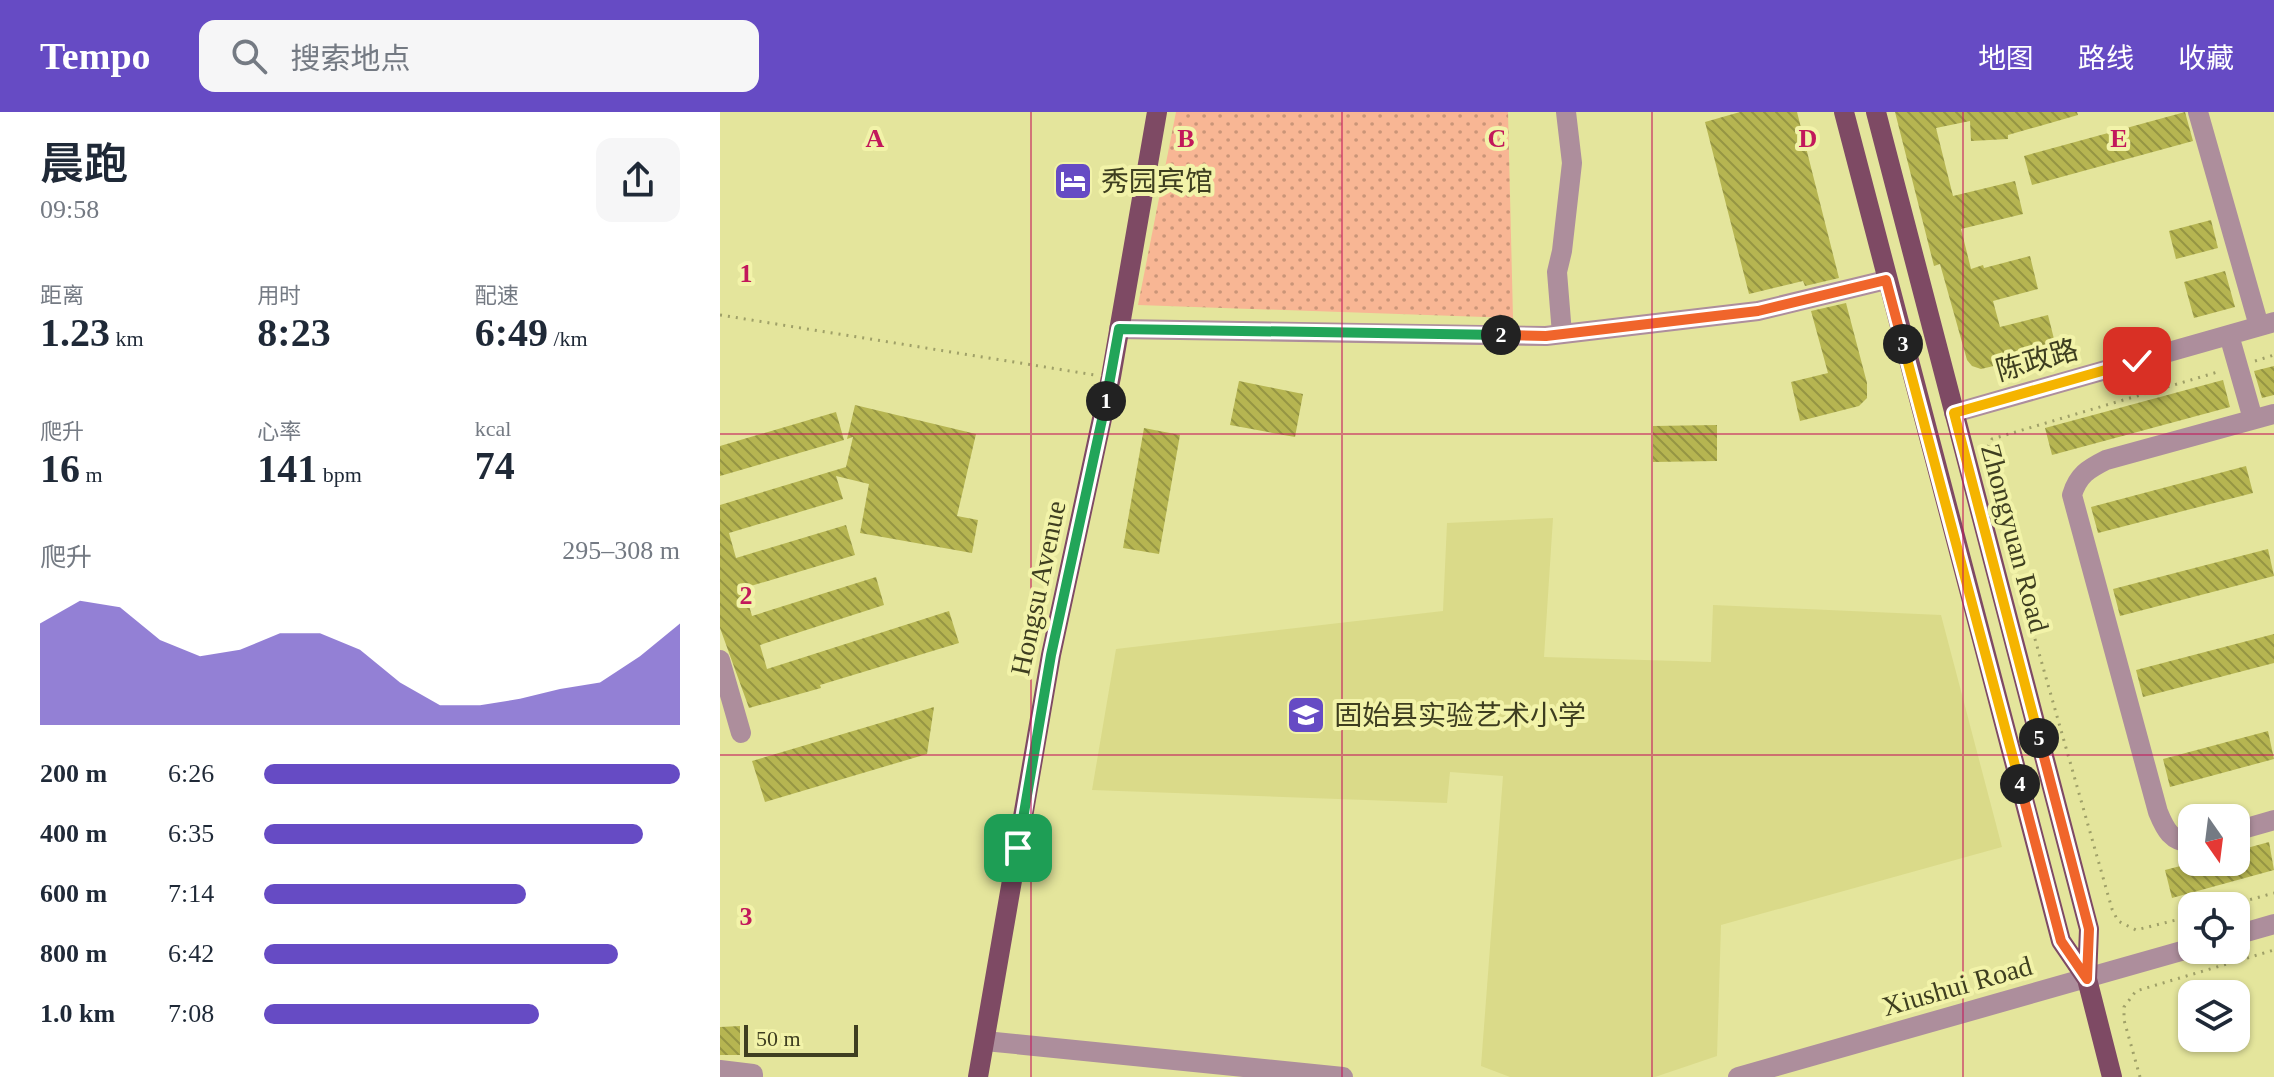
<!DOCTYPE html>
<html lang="zh">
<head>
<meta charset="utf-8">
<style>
	body { margin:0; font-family:"Times New Roman","Noto Sans SC",serif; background:#f6f6f7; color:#1f2937; height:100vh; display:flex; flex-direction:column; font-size:30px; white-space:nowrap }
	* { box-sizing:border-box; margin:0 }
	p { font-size:26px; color:#747a83 }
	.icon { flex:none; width:44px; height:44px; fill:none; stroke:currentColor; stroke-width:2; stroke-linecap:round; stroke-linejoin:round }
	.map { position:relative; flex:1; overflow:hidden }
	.details { display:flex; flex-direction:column; background:#fff; width:720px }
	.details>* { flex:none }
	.needle { width:52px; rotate:166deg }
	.controls { position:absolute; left:1458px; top:692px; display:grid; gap:16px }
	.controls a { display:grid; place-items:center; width:72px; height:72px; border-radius:16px; background:#fff; box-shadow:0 2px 6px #0004; font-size:40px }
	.scale { position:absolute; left:24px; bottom:20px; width:114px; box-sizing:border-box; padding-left:8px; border:4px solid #3e3e20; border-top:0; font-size:22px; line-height:28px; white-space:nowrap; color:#3e3e20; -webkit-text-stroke:6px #f2f3a9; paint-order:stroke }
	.pin { position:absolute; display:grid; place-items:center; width:68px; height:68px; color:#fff; margin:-34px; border-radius:16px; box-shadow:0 4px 12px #0006 }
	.km { position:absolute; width:40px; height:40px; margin:-20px; border-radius:50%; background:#222; color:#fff; font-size:22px; line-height:40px; text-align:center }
	.round { display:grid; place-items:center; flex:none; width:84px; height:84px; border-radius:16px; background:#f6f6f7 }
	.overview { display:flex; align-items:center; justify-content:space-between; height:136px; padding:0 40px }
	h1 { font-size:44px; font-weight:600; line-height:60px }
	.metrics { display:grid; grid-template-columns:repeat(3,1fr); gap:12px; height:136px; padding:8px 40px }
	.metrics div { display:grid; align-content:center }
	.metrics b { font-size:40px; font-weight:600 }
	.metrics small { font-size:22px; font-weight:400 }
	.metrics p { font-size:22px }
	.chart { height:224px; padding:16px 40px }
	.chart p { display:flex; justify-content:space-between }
	.chart svg { width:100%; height:144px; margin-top:8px; fill:#664bc4; opacity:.7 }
	ul { padding:0 40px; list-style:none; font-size:26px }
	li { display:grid; grid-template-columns:128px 96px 1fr; align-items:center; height:60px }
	li i { height:20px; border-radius:10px; background:#664bc4 }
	header { display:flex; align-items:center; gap:48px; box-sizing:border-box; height:112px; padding:0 40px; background:#664bc4; color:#fff }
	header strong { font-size:38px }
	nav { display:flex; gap:44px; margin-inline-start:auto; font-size:28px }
	.search { width:560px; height:72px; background:#f6f6f7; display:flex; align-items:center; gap:20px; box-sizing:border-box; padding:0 28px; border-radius:16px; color:#747a83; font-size:30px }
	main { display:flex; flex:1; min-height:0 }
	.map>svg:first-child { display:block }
</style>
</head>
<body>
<header>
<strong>Tempo</strong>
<div class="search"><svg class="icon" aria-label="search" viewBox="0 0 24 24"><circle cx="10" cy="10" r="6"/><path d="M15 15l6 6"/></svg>搜索地点</div>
<nav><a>地图</a><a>路线</a><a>收藏</a></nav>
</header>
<main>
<section class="details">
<div class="overview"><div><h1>晨跑</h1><p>09:58</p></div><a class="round"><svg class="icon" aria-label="share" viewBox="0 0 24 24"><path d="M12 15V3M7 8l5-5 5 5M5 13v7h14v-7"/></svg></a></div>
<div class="metrics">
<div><p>距离</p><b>1.23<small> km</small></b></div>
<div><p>用时</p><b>8:23</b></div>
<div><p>配速</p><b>6:49<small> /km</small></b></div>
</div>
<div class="metrics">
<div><p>爬升</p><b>16<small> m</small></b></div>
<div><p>心率</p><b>141<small> bpm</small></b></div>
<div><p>kcal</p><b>74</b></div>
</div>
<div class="chart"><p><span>爬升</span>295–308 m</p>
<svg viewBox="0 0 160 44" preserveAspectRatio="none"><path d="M0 44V13L10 6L20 8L30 18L40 23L50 21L60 16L70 16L80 21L90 31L100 38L110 38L120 36L130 33L140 31L150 23L160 13V44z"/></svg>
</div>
<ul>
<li><b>200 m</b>6:26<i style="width:100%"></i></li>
<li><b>400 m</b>6:35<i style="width:91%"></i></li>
<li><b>600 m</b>7:14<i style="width:63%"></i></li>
<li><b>800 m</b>6:42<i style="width:85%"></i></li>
<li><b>1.0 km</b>7:08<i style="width:66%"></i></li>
</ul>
</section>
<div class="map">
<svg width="1554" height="965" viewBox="0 0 1554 965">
	<defs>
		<pattern id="grass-dots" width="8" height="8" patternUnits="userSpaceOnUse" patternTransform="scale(2)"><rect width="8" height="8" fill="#f8b694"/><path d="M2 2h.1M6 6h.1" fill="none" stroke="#ca9578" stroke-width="1.8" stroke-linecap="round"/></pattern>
		<pattern id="building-back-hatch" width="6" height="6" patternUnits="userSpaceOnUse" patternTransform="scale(2)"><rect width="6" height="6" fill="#b6b551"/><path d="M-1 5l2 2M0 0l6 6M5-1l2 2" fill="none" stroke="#959543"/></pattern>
	</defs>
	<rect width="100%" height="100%" fill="#e4e59c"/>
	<!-- built -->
	<path fill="#dada89" d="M833,406L824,545L991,550L993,493L1221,503L1282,735L1001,813L997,944L935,965H790L761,954L783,664L730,660L727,691L372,678L396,537L723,499L727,411Z"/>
	<!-- grass -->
	<path fill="url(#grass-dots)" d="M456,0H788L793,206L418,193Z"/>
	<!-- building -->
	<path fill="url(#building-back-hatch)" d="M1020,0H1077L1119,166L1085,174L1083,169L1029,182L985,10Z
		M1175,0H1357L1358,3L1288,23V27L1251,29L1250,9L1216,16L1233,84L1295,69L1303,102L1241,117L1251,157L1263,153L1264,156L1310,144L1318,177L1273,189L1280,215L1328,203L1337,239L1261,257L1252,254L1247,248L1220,152L1214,154Z
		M1465,0L1473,29L1312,73L1304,44Z
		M1491,108L1498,136L1456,147L1449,119Z
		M1505,159L1515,195L1474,206L1464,170Z
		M1126,191L1147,271V286L1139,294L1080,309L1071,270L1108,261L1091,199Z
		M1554,254V283L1542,286L1534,259Z
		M1503,268L1510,295L1332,343L1325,316Z
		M519,269L583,282L575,325L510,313Z
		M135,293L256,322L237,404L258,408L252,441L140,421L149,372L116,364L123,387L9,421L16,446L126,413L135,443L24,476L32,504L156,465L164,493L40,533L47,557L229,499L239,531L100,573L101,576L29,596L0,516V393L126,355L133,325L127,327Z
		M116,300L124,328L0,364V334Z
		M997,313V349L933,350V314Z
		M424,316L460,323L439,442L403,436Z
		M1526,354L1533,381L1378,421L1371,395Z
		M1548,437L1554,464L1400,504L1393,477Z
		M1554,522V551L1423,585L1416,558Z
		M214,595L207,642L45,690L32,649Z
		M1548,619L1554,647L1450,675L1443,647Z
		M1549,730L1554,758L1452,786L1445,758L1476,750H1516V739Z
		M20,914V943H0V915Z"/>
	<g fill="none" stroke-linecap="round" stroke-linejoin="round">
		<!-- path -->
		<path stroke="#9fa068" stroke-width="3" stroke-dasharray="2 6" stroke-linecap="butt" d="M0,203L375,263
			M1535,249L1554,243
			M1264,342L1272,327L1501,259
			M1293,450L1392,797L1398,809L1416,818L1472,804
			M1507,794L1554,781
			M1420,965L1404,908V895L1416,879L1554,838"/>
		<!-- minor -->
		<path stroke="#ad8e9c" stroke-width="20" d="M1478,0L1539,214
			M399,217L826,224L1038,199L1166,168
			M842,222L837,160L842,139L852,51L846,0
			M1509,223L1533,307
			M1234,301L1554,210
			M0,548L21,621
			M1516,719L1554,708
			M1472,731C1451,730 1445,717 1438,700L1352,383C1358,363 1368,357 1386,348L1554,302
			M1516,823L1554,812
			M265,929L623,965
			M0,958L33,962V965
			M1018,965L1472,836"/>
		<!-- major -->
		<path stroke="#7e4a64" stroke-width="20" d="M1124,0L1341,829L1367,867
			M1156,0L1369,817L1367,867L1392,965
			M258,965L331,543L391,265L437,0"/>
	</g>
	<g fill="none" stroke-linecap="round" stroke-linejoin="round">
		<defs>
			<path id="split-1" d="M298,736L331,543L386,289"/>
			<path id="split-2" d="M386,289L399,217L781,223"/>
			<path id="split-3" d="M781,223L826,224L1038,199L1166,168L1183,232"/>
			<path id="split-4" d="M1183,232L1300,672"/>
			<path id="split-5" d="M1300,672L1341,829L1367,867L1369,817L1319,626"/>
			<path id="split-6" d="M1319,626L1234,301L1417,249"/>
		</defs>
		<!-- split-1 casing -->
		<use href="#split-1" stroke="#fff" stroke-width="16"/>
		<!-- split-2 casing -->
		<use href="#split-2" stroke="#fff" stroke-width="16"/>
		<!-- split-3 casing -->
		<use href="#split-3" stroke="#fff" stroke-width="16"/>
		<!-- split-4 casing -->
		<use href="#split-4" stroke="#fff" stroke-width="16"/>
		<!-- split-5 casing -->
		<use href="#split-5" stroke="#fff" stroke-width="16"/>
		<!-- split-6 casing -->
		<use href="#split-6" stroke="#fff" stroke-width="16"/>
		<!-- split-1 -->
		<use href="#split-1" stroke="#22a559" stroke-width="10"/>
		<!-- split-2 -->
		<use href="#split-2" stroke="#22a559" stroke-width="10"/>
		<!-- split-3 -->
		<use href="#split-3" stroke="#f0652b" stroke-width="10"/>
		<!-- split-4 -->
		<use href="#split-4" stroke="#f5b400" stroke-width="10"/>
		<!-- split-5 -->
		<use href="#split-5" stroke="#f0652b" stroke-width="10"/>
		<!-- split-6 -->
		<use href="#split-6" stroke="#f5b400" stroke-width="10"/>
	</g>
	<!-- grid -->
	<path fill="none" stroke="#c2185b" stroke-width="2" stroke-opacity="0.55" d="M311,0V965M622,0V965M932,0V965M1243,0V965M0,322H1554M0,643H1554"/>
	<!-- icons -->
	<defs>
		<symbol id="hotel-square" viewBox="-11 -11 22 22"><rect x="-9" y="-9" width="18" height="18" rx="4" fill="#664bc4" stroke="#f2f3a9"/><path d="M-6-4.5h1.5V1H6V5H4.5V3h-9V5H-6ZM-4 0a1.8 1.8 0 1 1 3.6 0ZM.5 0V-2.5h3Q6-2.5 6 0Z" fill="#fff"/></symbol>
		<symbol id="school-square" viewBox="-11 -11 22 22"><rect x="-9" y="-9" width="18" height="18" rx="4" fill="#664bc4" stroke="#f2f3a9"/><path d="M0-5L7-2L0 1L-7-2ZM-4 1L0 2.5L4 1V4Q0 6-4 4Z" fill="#fff"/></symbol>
	</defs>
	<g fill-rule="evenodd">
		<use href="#hotel-square" x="331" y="47" width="44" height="44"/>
		<use href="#school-square" x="564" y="581" width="44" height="44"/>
	</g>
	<g text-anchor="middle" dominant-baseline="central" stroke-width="8" stroke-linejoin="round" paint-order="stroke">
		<!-- poi labels -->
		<g font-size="28" fill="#3e3e20" stroke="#f2f3a9" text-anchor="start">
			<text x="381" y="69">秀园宾馆</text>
			<text x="614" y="603">固始县实验艺术小学</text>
		</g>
		<!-- street labels -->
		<g font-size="28" fill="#3e3e20" stroke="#f2f3a9">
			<text transform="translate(1317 248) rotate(-16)">陈政路</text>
			<text transform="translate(1295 426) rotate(75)">Zhongyuan Road</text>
			<text transform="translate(318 476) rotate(-78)">Hongsu Avenue</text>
			<text transform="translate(1237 874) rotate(-16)">Xiushui Road</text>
		</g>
	</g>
	<g font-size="26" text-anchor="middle" font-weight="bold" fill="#c2185b" stroke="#f2f3a9" stroke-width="8" stroke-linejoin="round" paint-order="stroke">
		<text x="155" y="35">A</text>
		<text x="466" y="35">B</text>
		<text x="777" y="35">C</text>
		<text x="1088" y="35">D</text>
		<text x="1399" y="35">E</text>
		<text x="26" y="170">1</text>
		<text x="26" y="492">2</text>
		<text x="26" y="813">3</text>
	</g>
</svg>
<div class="controls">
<a><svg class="needle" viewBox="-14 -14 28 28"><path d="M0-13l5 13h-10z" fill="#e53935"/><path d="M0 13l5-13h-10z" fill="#747a83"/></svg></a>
<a><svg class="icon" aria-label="locate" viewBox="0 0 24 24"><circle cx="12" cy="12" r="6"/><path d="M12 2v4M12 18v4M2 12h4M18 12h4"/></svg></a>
<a><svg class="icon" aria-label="layers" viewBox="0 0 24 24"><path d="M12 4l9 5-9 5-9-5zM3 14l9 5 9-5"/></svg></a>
</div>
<div class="scale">50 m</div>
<div class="pin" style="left:298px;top:736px;background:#1e9e55"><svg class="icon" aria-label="arrive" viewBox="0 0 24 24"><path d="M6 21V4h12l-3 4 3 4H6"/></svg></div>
<div class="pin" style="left:1417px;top:249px;background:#d93025"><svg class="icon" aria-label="check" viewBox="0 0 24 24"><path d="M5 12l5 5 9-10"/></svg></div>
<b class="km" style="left:386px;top:289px">1</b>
<b class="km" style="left:781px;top:223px">2</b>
<b class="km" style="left:1183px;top:232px">3</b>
<b class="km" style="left:1300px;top:672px">4</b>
<b class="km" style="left:1319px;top:626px">5</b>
</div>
</main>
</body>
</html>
